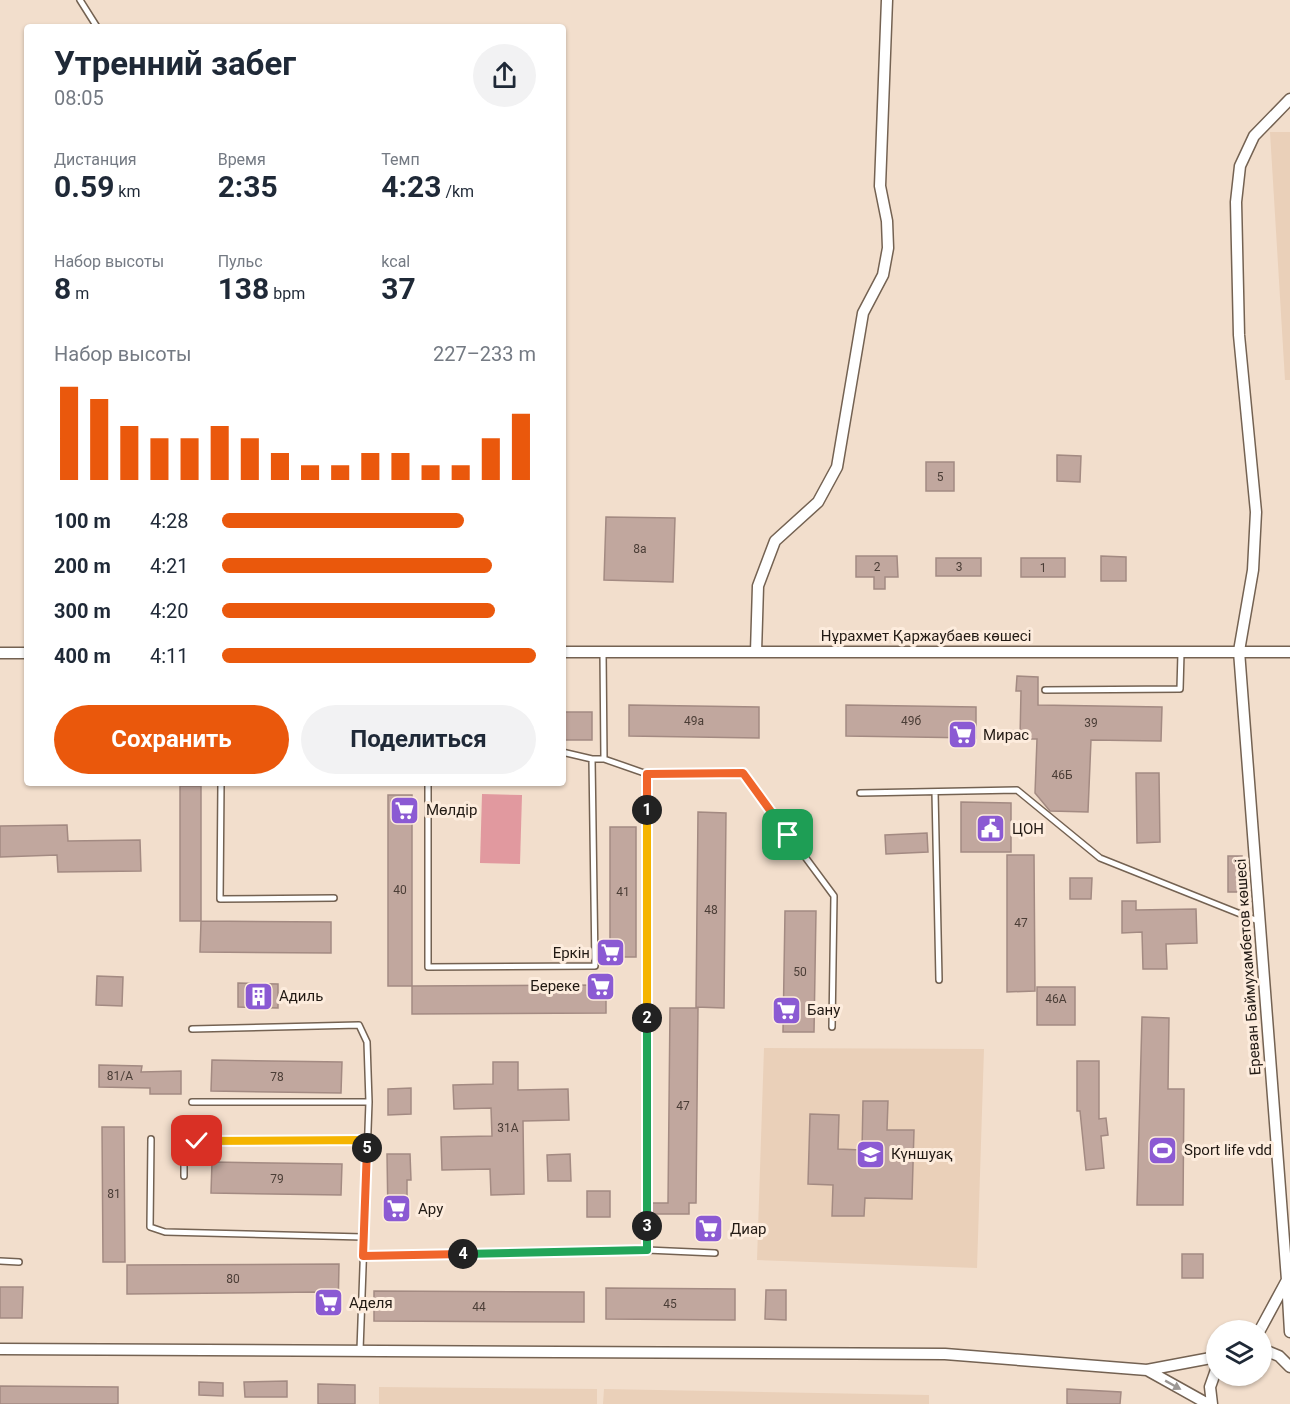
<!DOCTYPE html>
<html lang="ru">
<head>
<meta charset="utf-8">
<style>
	body { margin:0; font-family:Roboto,sans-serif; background:#f2f2f3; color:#1f2937; height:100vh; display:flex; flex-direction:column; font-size:22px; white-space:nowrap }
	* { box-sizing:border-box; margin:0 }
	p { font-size:20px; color:#747a83 }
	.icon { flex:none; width:33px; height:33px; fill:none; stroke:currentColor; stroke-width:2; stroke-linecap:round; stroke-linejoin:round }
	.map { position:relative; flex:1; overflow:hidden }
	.panel { position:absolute; left:24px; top:24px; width:542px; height:762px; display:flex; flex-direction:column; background:#fff; border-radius:6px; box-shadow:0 2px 4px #0004 }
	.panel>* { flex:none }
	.fabs { position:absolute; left:1206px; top:1320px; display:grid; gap:12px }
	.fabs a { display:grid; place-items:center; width:66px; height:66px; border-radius:50%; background:#fff; box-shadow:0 2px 4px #0004; font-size:30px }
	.pin { position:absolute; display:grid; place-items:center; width:51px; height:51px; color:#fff; margin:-26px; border-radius:12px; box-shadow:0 3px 9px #0006 }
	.km { position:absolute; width:30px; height:30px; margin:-15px; border-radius:50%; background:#222; color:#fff; font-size:16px; line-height:30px; text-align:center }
	.round { display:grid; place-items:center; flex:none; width:63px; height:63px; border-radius:32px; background:#f2f2f3 }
	.headline { display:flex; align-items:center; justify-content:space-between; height:102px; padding:0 30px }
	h1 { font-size:33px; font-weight:700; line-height:45px }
	.metrics { display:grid; grid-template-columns:repeat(3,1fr); gap:9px; height:102px; padding:6px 30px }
	.metrics div { display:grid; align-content:center }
	.metrics b { font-size:30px; font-weight:700 }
	.metrics small { font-size:16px; font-weight:400 }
	.metrics p { font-size:16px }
	.chart { height:168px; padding:12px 30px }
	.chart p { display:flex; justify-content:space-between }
	.chart svg { width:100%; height:108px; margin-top:6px; stroke:#ea580c; stroke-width:6 }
	.cta { display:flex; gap:12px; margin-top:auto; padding:12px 30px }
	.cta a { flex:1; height:69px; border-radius:36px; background:#ea580c; color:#fff; font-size:24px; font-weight:700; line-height:69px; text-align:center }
	.cta a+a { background:#f2f2f3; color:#1f2937 }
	ul { padding:0 30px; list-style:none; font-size:20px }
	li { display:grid; grid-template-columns:96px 72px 1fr; align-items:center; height:45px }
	li i { height:15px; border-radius:8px; background:#ea580c }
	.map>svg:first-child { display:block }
</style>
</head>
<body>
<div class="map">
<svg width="1290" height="1404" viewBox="0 0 1290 1404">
	<rect width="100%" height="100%" fill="#f2decc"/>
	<!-- built -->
	<path fill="#ead0b9" d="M1270,132H1290V380H1285Z
		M764,1048L984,1049L977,1268L757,1260Z
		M379,1387L597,1389V1404H379Z
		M604,1389L929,1395V1404H603Z"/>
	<!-- green -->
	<path fill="#e1999f" d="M482,794L522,795L520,864L480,863Z"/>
	<!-- building -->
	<path fill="#c1a79e" stroke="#a38a82" stroke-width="1.5" d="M1057,455L1081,456L1080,482L1057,481Z
		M926,462H954V491H926Z
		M606,517L675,518L673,582L604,580Z
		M856,556H897L898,577H885V589H874V577H856Z
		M1101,556L1126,557V581H1101Z
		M936,558H981V576H936Z
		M1021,558H1065V577H1021Z
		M1017,676L1038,677V705L1162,707L1161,741L1091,740L1088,812L1050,811L1035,793L1037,739H1020L1021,691H1016Z
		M629,705L759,707V738L629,736Z
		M846,705L976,707V738L846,736Z
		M562,712H592V740H562Z
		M1136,773H1159L1160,842L1137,843Z
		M180,786H201V921H180Z
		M388,795H412V986H388Z
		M961,802L1011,803V852H961Z
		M698,812L726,813L724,1008L696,1007Z
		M67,825L68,841L140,840L141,871L58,872L57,855L0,857V826Z
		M610,827H636V957H610Z
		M927,833L928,852L886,854L885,835Z
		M1007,855H1034L1035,991L1007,992Z
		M1228,856H1242V892H1228Z
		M1070,878H1092L1091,899H1070Z
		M1122,901H1136V910L1196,909L1197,943L1166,944L1167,969H1143L1142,932L1122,933Z
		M785,911H816L814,1032H783Z
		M201,921L331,922V953L200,952Z
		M97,976L123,977L122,1006L96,1005Z
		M238,983L278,984V1008L238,1007Z
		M606,985V1013L412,1014V986Z
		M1037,987H1075V1025H1037Z
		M670,1008H698L696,1203H689V1214H652V1203H668Z
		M1142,1017L1169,1018L1168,1089H1184L1183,1205H1137Z
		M212,1060L342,1062L341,1093L211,1091Z
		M1077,1061H1099V1119L1106,1118L1108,1135L1101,1136L1104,1168L1086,1170L1080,1111H1077Z
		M493,1062H518V1090L568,1089L569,1120L523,1121L524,1194L491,1195L490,1169L442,1170L441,1137L492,1136L491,1108L454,1109L453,1085L493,1084Z
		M99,1065L142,1066L141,1072L181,1071V1094H150V1088L99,1087Z
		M411,1088V1114L388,1115V1089Z
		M863,1101H888L887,1130H914L912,1199L865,1198L864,1216H832L833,1185L808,1184L810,1114L839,1115L838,1149L862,1150Z
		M102,1127H124L125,1262H103Z
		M387,1154H410L411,1180H407V1217H388Z
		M570,1154L571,1181H548L547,1155Z
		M212,1162L342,1164L341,1195L211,1193Z
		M587,1191H610V1217H587Z
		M1182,1254H1203V1278H1182Z
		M339,1264L338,1314H317V1292L127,1294V1265Z
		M0,1287H23L22,1318H0Z
		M606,1288L735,1289V1320L606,1319Z
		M766,1290H786V1320L765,1319Z
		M374,1291L584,1292V1322L374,1321Z
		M287,1381V1397H245L244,1382Z
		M199,1382L223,1383V1396L199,1395Z
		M318,1384L355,1385V1404H318Z
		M0,1386L118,1387V1404H0Z
		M1067,1389L1121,1392L1120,1404H1067Z"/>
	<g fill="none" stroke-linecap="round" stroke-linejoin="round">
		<defs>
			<path id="service" d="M80,0L97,27
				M1045,690L1180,689L1181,653
				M562,752L592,759H604L603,652
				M604,759L647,774L743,773L834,896L832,1027
				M647,774V1250
				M221,783L220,899L334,898
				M428,783V967L595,966L592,759
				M935,792L939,980
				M860,793L1017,790L1100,858L1258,921
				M192,1029L359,1025L367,1042L369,1102L360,1350
				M192,1102H369
				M151,1139L150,1227L165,1232L363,1237
				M184,1176V1150L187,1143L197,1141L367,1140
				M363,1256L647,1250L715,1253
				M0,1261L19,1262"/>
			<path id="minor" d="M562,652H1290
				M756,652L758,586L775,541L818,502L837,467L863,313L883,275L888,248L887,221L880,186L887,0
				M0,653H27
				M1287,1280L1239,651L1253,570L1256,512L1239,335L1236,202L1240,166L1254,136L1290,99
				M1260,1330L1287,1280L1290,1332
				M0,1349L945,1354L1147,1370
				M1262,1349L1279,1356L1290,1367
				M1208,1404L1147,1370L1216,1357
				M1212,1404L1210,1387L1216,1370"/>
		</defs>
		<!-- service casing -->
		<use href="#service" stroke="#746252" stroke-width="8"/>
		<!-- minor casing -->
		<use href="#minor" stroke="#746252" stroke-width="13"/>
		<!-- service -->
		<use href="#service" stroke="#fff" stroke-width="5"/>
		<!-- minor -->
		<use href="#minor" stroke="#fff" stroke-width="10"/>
	</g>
	<!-- one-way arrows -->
	<defs><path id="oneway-solid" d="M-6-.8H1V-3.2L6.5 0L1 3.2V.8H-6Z" transform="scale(1.5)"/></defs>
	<use fill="#9c9895" href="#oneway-solid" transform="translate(1173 1385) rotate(29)"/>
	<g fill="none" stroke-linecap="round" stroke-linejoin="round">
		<defs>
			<path id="split-1" d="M647,810V774L743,773L788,835"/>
			<path id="split-2" d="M647,810V1018"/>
			<path id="split-3" d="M647,1018V1226"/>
			<path id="split-4" d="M463,1254L647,1250V1226"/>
			<path id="split-5" d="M367,1148L363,1256L463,1254"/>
			<path id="split-6" d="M197,1141L367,1140V1148"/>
		</defs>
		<!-- split-1 casing -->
		<use href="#split-1" stroke="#fff" stroke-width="12"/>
		<!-- split-2 casing -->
		<use href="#split-2" stroke="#fff" stroke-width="12"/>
		<!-- split-3 casing -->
		<use href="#split-3" stroke="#fff" stroke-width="12"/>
		<!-- split-4 casing -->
		<use href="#split-4" stroke="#fff" stroke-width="12"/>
		<!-- split-5 casing -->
		<use href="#split-5" stroke="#fff" stroke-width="12"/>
		<!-- split-6 casing -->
		<use href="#split-6" stroke="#fff" stroke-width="12"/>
		<!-- split-1 -->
		<use href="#split-1" stroke="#f0652b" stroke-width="8"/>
		<!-- split-2 -->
		<use href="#split-2" stroke="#f5b400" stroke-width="8"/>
		<!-- split-3 -->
		<use href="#split-3" stroke="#22a559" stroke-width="8"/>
		<!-- split-4 -->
		<use href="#split-4" stroke="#22a559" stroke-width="8"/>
		<!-- split-5 -->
		<use href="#split-5" stroke="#f0652b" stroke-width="8"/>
		<!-- split-6 -->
		<use href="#split-6" stroke="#f5b400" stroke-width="8"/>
	</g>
	<!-- icons -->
	<defs>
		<symbol id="supermarket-square" viewBox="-11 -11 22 22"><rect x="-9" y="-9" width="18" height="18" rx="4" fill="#8b5ad3" stroke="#fdecdd"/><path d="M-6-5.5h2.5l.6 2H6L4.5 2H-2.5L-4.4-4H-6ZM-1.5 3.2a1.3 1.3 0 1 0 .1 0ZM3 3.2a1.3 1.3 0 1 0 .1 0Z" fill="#fff"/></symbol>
		<symbol id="civic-square" viewBox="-11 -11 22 22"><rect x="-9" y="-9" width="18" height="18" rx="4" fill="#8b5ad3" stroke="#fdecdd"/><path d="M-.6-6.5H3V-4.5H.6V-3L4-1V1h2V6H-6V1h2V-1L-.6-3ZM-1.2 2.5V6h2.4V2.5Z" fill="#fff"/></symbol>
		<symbol id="building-square" viewBox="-11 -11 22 22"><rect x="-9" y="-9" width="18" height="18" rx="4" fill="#8b5ad3" stroke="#fdecdd"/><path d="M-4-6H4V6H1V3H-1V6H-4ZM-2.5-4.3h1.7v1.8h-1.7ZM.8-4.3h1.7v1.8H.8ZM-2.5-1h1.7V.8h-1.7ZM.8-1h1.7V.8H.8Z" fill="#fff"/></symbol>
		<symbol id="stadium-square" viewBox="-11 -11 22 22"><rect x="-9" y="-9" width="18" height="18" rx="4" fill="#8b5ad3" stroke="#fdecdd"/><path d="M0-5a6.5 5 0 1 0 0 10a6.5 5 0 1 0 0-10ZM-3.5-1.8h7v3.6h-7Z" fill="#fff"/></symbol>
		<symbol id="school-square" viewBox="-11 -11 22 22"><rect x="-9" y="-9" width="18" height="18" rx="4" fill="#8b5ad3" stroke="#fdecdd"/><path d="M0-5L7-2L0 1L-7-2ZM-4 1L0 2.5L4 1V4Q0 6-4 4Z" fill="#fff"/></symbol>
	</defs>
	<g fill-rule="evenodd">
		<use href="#supermarket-square" x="946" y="718" width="33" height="33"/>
		<use href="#supermarket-square" x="388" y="794" width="33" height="33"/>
		<use href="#civic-square" x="974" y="812" width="33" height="33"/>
		<use href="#supermarket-square" x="594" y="936" width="33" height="33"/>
		<use href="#supermarket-square" x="584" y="970" width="33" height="33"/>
		<use href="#building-square" x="242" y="980" width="33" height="33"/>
		<use href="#supermarket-square" x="770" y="994" width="33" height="33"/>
		<use href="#stadium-square" x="1146" y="1134" width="33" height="33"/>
		<use href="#school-square" x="854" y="1138" width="33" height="33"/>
		<use href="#supermarket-square" x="380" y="1192" width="33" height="33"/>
		<use href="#supermarket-square" x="692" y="1212" width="33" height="33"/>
		<use href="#supermarket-square" x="312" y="1286" width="33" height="33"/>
	</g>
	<g text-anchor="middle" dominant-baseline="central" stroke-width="6" stroke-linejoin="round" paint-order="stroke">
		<!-- number labels -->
		<g font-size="12" fill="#4a3d36">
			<text x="940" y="477">5</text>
			<text x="640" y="549">8а</text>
			<text x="877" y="567">2</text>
			<text x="959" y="567">3</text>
			<text x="1043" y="568">1</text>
			<text x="694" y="721">49а</text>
			<text x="911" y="721">49б</text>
			<text x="1091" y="723">39</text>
			<text x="1062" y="775">46Б</text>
			<text x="400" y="890">40</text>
			<text x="623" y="892">41</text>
			<text x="711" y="910">48</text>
			<text x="1021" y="923">47</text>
			<text x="800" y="972">50</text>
			<text x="1056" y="999">46А</text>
			<text x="120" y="1076">81/А</text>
			<text x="277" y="1077">78</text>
			<text x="683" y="1106">47</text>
			<text x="508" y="1128">31А</text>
			<text x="277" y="1179">79</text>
			<text x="114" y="1194">81</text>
			<text x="233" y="1279">80</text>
			<text x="670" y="1304">45</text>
			<text x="479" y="1307">44</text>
		</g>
		<!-- street labels -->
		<g font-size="15" fill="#221a14" stroke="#fdecdd">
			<text x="926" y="636">Нұрахмет Қаржаубаев көшесі</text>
			<text transform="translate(1248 967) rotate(-94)">Ереван Баймухамбетов көшесі</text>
		</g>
		<!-- poi labels -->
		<g font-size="15" fill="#221a14" stroke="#fdecdd" text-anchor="start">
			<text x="983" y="735">Мирас</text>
			<text x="426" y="810">Мөлдір</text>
			<text x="1012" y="829">ЦОН</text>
			<text x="590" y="953" text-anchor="end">Еркін</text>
			<text x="580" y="986" text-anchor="end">Береке</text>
			<text x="279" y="996">Адиль</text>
			<text x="807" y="1010">Бану</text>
			<text x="1184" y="1150">Sport life vdd</text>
			<text x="891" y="1154">Күншуақ</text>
			<text x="418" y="1209">Ару</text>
			<text x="730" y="1229">Диар</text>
			<text x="349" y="1303">Аделя</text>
		</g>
	</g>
</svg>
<div class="fabs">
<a><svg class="icon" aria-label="layers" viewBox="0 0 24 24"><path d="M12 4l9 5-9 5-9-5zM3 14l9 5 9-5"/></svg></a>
</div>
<div class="pin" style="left:788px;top:835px;background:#1e9e55"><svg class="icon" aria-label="arrive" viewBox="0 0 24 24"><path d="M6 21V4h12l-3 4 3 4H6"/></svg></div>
<div class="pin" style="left:197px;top:1141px;background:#d93025"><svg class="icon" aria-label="check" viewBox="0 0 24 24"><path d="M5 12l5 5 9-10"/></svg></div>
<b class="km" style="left:647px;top:810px">1</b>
<b class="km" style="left:647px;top:1018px">2</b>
<b class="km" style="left:647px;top:1226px">3</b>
<b class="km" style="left:463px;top:1254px">4</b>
<b class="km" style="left:367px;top:1148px">5</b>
<section class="panel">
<div class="headline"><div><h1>Утренний забег</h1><p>08:05</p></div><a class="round"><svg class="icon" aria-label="share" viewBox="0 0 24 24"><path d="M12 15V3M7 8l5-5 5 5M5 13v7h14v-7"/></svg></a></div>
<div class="metrics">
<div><p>Дистанция</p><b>0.59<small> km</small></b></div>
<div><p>Время</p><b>2:35</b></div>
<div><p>Темп</p><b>4:23<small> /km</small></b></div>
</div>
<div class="metrics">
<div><p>Набор высоты</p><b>8<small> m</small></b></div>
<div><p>Пульс</p><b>138<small> bpm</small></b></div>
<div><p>kcal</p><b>37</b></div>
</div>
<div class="chart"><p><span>Набор высоты</span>227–233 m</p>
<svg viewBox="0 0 160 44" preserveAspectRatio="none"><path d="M5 44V6M15 44V11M25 44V22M35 44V27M45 44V27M55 44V22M65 44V27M75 44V33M85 44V38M95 44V38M105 44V33M115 44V33M125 44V38M135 44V38M145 44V27M155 44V17"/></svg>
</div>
<ul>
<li><b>100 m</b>4:28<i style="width:77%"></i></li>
<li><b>200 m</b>4:21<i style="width:86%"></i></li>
<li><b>300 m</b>4:20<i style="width:87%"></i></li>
<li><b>400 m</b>4:11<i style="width:100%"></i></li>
</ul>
<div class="cta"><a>Сохранить</a><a>Поделиться</a></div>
</section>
</div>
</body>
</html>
